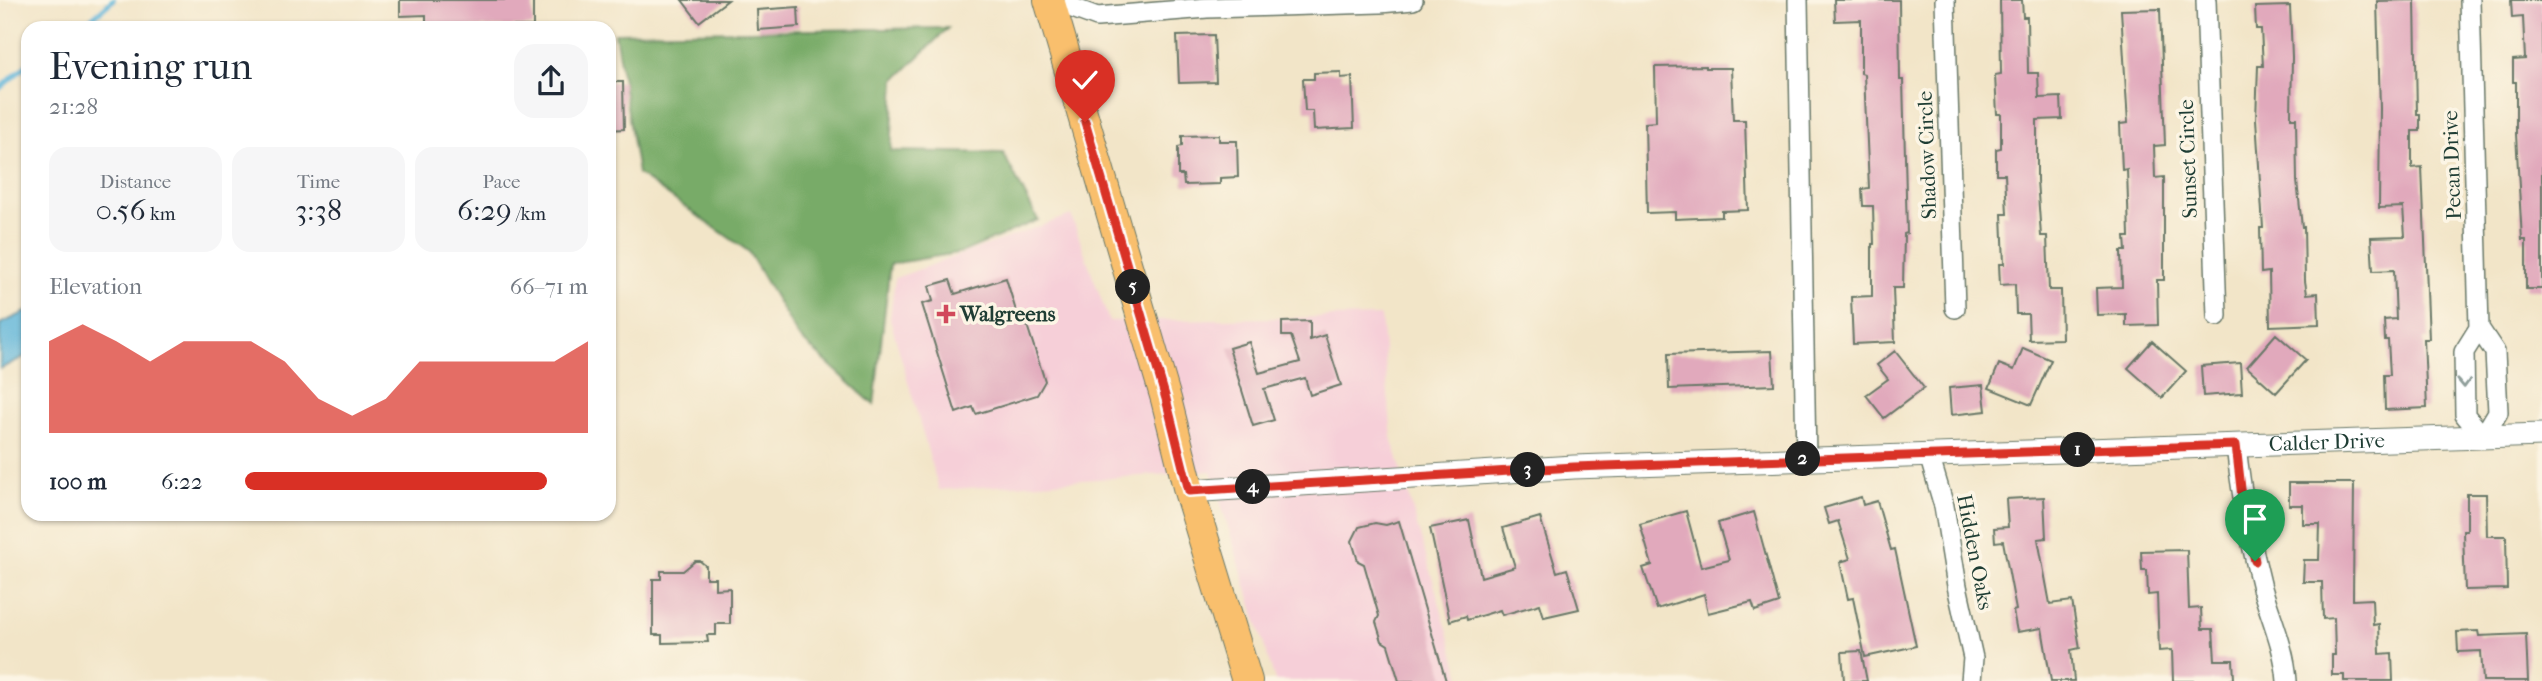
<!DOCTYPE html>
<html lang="en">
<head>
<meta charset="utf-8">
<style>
	body { margin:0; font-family:"IM FELL French Canon",serif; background:#f6f6f7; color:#1f2937; height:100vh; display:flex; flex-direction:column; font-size:26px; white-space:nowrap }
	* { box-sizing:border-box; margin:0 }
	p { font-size:23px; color:#747a83 }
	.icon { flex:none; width:38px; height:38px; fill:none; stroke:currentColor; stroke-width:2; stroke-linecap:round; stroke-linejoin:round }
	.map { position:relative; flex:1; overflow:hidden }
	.details { position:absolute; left:21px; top:21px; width:595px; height:500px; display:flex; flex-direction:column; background:#fff; border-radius:21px; box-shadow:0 2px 5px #0004 }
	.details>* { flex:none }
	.pin { position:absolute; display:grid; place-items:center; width:60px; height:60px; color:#fff; margin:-72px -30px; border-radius:50% 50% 50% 0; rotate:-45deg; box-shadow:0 0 7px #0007 }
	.pin .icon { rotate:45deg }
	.km { position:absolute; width:35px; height:35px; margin:-18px; border-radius:50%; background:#222; color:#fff; font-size:19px; line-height:35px; text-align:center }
	.round { display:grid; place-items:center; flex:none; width:74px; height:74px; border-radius:21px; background:#f6f6f7 }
	.head { display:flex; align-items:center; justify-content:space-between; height:119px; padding:0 28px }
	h1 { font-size:38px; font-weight:600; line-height:52px }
	.metrics { display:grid; grid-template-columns:repeat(3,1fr); gap:10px; height:119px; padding:7px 28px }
	.metrics div { display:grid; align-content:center; border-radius:18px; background:#f6f6f7; text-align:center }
	.metrics b { font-size:30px; font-weight:600 }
	.metrics small { font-size:19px; font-weight:400 }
	.metrics p { font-size:19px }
	.chart { height:196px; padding:14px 28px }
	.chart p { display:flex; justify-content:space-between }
	.chart svg { width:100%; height:126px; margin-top:7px; fill:#d93025; opacity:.7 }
	ul { padding:0 28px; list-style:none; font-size:23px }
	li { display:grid; grid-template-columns:112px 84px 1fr; align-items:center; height:52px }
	li i { height:18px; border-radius:9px; background:#d93025 }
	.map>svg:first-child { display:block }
</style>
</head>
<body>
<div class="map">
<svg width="2542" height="681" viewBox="0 0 2542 681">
	<rect width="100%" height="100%" fill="#fcf5e5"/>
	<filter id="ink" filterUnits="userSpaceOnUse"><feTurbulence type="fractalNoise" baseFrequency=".0143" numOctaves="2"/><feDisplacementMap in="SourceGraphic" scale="14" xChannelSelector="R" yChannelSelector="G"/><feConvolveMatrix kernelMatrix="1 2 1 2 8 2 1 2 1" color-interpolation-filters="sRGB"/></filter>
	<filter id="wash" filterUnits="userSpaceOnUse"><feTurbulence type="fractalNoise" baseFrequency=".00686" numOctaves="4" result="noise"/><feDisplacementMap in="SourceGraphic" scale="28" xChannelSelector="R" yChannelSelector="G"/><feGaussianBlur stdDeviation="1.57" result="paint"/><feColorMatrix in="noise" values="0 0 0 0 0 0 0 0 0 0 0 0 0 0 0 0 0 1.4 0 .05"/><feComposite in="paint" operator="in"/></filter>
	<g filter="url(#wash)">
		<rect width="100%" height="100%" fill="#f2e5c8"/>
		<!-- built -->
		<path fill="#f6cfd8" d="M1071,215L1109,321L1381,316L1392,438L1462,681H1275L1211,471L939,490L890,319L895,278Z"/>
		<!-- forest -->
		<path fill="#78ab67" stroke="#4c744e" stroke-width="2" d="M948,28L895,80L891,151L1003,153L1038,220L963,252L890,264L874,405L798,336L748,251L638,174L615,33Z"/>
		<!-- water -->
		<path fill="#5cb4d9" stroke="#3e7886" stroke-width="2" d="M28,311V355L0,369V324Z"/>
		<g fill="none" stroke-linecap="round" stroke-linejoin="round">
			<!-- stream -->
			<path stroke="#5cb4d9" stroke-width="5" d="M73,28L91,19L113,0
				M0,88L28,64"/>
		</g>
		<g id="blocks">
			<!-- building -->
			<path fill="#e1a9bc" d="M400,0H533V26L426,28V15L400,16Z
				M682,0H728L699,22Z
				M1834,0H1899L1900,80H1903L1907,233L1904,234L1903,288H1893L1895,342L1853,344L1851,297L1872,296V244H1874L1873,206H1863L1862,189L1869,188L1864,74L1861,73V20L1835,21Z
				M2000,0H2022L2023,17H2027L2028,73H2038L2039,98L2061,97L2062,119L2037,120V180L2041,236H2047L2049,290H2061L2062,339L2029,340L2028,314H2016L2015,284L2000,285L1999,264H2004L2002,214H2007L2005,174H1996V149L2001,148V114H1997L1995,75L2001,74Z
				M2415,0L2417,114H2420V131H2412V168L2422,167L2429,339H2424L2427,408L2385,410L2384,375H2390L2388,340H2385L2384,320L2396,319L2394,270L2373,271L2371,237L2405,236L2403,207L2379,208L2380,108L2377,1Z
				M2511,0H2542V289H2526V240H2522L2516,134V82H2513V60L2525,59L2523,17L2512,18Z
				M2290,6L2292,57L2291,118H2296L2297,181L2302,227H2304L2305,281L2307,294L2318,293L2319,324L2270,326L2269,272L2261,273L2260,228H2263L2256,119L2258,66H2263L2261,29H2256L2255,7Z
				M798,7L799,27L758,30L757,10Z
				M2160,9L2165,145L2154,146L2155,178L2164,177V280H2157L2158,325L2126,326V314L2097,315L2096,288L2122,287L2121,251H2126L2125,237H2129L2127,169L2122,170L2120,124L2128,123L2121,10Z
				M1214,35L1216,82L1179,83L1177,36Z
				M1706,66V68H1731L1733,120H1745L1748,210L1722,211V217L1675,219V212L1647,213L1645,123L1656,122L1655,67Z
				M1341,72V78L1352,77L1354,128L1314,130L1313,111H1305L1303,79H1314V73Z
				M609,82H623L624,129L609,130Z
				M1219,135V141H1237L1238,177L1220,178V184L1184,185L1183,175H1178V147L1182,146V136Z
				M1006,278L1019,321L1025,319L1045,381L1037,395L976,414L973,407L956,413L922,304L933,301L929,286L950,280L955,294Z
				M1310,321V340L1325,335L1341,385L1310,395L1305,378L1264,389L1274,420L1253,426L1229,348L1249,342L1259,373L1300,362L1291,336H1282V322Z
				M2276,334L2306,360L2276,393L2247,367Z
				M2152,341L2186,371L2162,398L2128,368Z
				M2023,348L2051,360L2031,405L1989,388L1999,364L2014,370Z
				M1772,351L1774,385L1669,389L1668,354Z
				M1895,351L1924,388L1884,418L1866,395L1888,379L1877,365Z
				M2240,363L2242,393L2203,396L2201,366Z
				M1983,385L1986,411L1951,415L1949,388Z
				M2289,483H2354L2353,600L2372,599L2373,625L2379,624L2380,654L2392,653L2393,681H2344V675H2332V655H2335L2334,618L2323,619L2322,582H2303L2304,560H2319L2320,524H2303V505H2289Z
				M2467,494H2486L2487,536H2506L2507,589L2465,590L2463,531H2467Z
				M1861,497L1863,505L1877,501L1891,550L1895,549L1916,646L1865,657L1853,598L1848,599L1840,562L1850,559L1838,521L1829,524L1824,508Z
				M2044,497L2046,538L2038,539L2050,604L2072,601L2080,648L2071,650L2074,681H2051L2042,628L2017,632L2013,611L2016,610L2003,541L1995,542L1994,528L2008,527L2006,499Z
				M1686,511L1701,567L1729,560L1718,523L1754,512L1779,603L1755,611L1752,602L1708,613L1704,594L1657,609L1643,568L1652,565L1640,524Z
				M1540,517L1557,572L1567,569L1579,609L1544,617L1540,604L1502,615L1500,610L1467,620L1466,616L1450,621L1430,528L1469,520L1481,577L1515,567L1503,528Z
				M1399,521L1428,620L1446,681H1399L1388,645L1382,641L1376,622L1379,616L1364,564L1358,561L1352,541L1359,527L1375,523L1386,525Z
				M2187,550L2189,609L2201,608L2202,629H2213L2215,660H2233L2234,679L2224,681H2173L2172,650L2159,651L2157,594L2148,595L2147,570H2142L2141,551Z
				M695,561H700L706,566V578H715V589L730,588V624H716V635H707L708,642L662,643V635H653V579H661V571H683Z
				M2478,631L2479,636L2526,634L2528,681H2483L2481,651L2458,652L2457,632Z
				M1861,651L1867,681H1844L1842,652Z"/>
		</g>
	</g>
	<g filter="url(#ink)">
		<use href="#blocks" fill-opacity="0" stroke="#697868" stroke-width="2"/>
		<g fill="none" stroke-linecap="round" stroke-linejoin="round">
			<defs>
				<path id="minor" d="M1798,0L1806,459
					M1945,0L1955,308
					M2206,0L2217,316
					M2470,0L2479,328L2495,352L2498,412L2483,437L2465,415L2464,352L2479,328
					M1053,12L1070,7L1097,17L1207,8L1380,3L1413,0
					M2236,445C2241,494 2250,540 2262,588C2271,618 2285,649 2287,681
					M1929,455L1944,506L1957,586L1973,658L1971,681"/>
				<g id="tertiary">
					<path id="s1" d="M1189,491L1574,467L2542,435"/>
				</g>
				<path id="primary" d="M1049,0L1166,399L1189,491L1247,681"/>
			</defs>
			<!-- minor casing -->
			<use href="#minor" stroke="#697868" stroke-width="22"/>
			<!-- tertiary casing -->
			<use href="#tertiary" stroke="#697868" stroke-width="25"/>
			<!-- primary casing -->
			<use href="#primary" stroke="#697868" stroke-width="32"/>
			<!-- minor -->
			<use href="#minor" stroke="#fff" stroke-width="19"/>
			<!-- tertiary -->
			<use href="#tertiary" stroke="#fff" stroke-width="23"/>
			<!-- primary -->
			<use href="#primary" stroke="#f9bf6d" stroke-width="30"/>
		</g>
		<!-- one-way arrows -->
		<defs><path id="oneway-chevron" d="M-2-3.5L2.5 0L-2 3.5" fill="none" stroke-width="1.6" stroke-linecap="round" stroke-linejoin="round" transform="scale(1.75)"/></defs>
		<use stroke="#8f9e9a" href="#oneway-chevron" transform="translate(2464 383) rotate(88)"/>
	</g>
	<g fill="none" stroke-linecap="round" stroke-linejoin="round" filter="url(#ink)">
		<defs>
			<path id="route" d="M1085,122L1166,399L1189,491L1574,467L2236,445L2243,506L2255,561"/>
		</defs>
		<!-- route casing -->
		<use href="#route" stroke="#fff" stroke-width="14"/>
		<!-- route -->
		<use href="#route" stroke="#d93025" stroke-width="9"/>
	</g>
	<!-- markers -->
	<path fill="#d1495b" stroke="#fcf5e5" stroke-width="2.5" d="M942.5 303.5h7v7h7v7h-7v7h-7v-7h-7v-7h7z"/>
	<g text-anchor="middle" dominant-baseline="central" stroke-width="7" stroke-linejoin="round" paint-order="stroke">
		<!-- street labels -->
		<g font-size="21" fill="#1f3d34" stroke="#fcf5e5">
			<text transform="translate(1927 155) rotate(-92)">Shadow Circle</text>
			<text transform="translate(2188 159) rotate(-92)">Sunset Circle</text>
			<text transform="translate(2452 165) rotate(-92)">Pecan Drive</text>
			<text stroke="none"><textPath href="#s1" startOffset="1139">Calder Drive</textPath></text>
			<text transform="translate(1975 552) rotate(79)">Hidden Oaks</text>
		</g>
		<!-- poi labels -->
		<g font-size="21" font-weight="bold" fill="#1f3d34" stroke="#fcf5e5" text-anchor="start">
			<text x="960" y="314">Walgreens</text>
		</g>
	</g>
</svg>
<div class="pin" style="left:2255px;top:561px;background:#1e9e55"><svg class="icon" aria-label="arrive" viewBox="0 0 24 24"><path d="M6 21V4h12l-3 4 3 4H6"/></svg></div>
<div class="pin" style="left:1085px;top:122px;background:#d93025"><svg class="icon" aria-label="check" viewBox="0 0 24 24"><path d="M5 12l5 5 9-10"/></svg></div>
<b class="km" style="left:2078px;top:450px">1</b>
<b class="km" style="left:1803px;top:459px">2</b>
<b class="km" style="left:1528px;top:470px">3</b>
<b class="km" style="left:1253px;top:487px">4</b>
<b class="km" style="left:1133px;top:287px">5</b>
<section class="details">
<div class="head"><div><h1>Evening run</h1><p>21:28</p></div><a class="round"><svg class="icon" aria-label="share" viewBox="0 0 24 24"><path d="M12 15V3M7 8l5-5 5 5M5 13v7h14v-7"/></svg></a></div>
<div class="metrics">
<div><p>Distance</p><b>0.56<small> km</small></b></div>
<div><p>Time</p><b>3:38</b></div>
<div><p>Pace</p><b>6:29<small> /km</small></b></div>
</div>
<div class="chart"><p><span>Elevation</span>66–71 m</p>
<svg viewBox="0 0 160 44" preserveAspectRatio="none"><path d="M0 44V12L10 6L20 12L30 19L40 12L50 12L60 12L70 19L80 32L90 38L100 32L110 19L120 19L130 19L140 19L150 19L160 12V44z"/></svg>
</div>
<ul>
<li><b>100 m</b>6:22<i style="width:88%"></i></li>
</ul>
</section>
</div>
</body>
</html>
